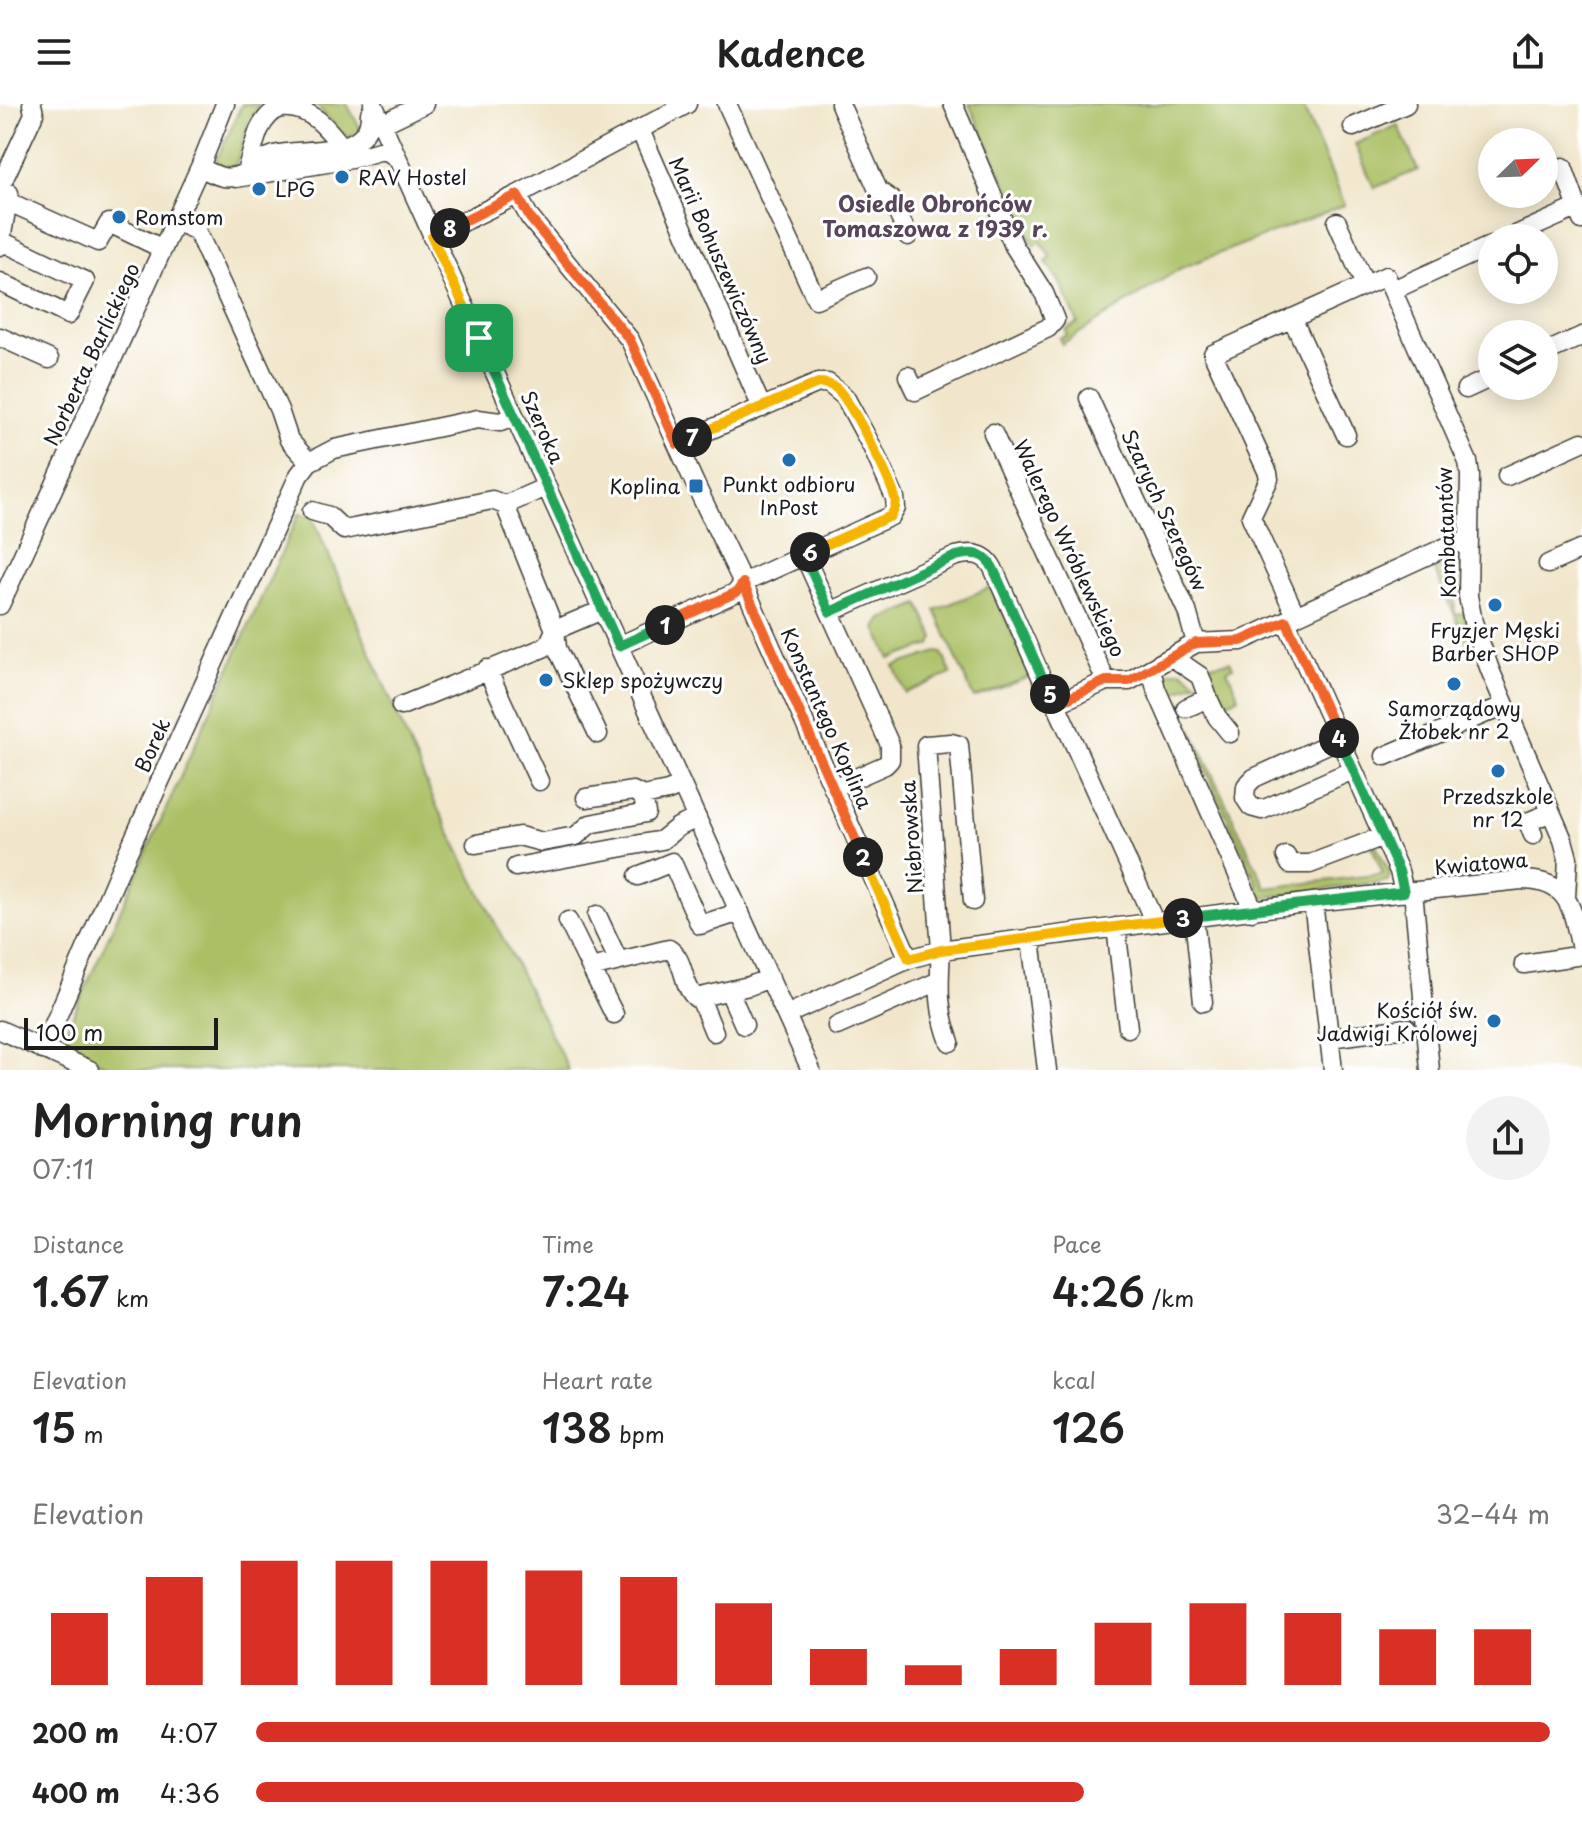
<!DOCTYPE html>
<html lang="en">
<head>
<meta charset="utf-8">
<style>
	body { margin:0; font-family:"Playpen Sans",sans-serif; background:#f2f2f2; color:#222; height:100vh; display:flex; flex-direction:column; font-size:30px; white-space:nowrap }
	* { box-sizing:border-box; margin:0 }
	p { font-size:26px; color:#767676 }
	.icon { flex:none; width:44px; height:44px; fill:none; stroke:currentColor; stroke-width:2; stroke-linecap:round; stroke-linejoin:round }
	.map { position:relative; height:966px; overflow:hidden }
	.panel { display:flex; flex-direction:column; background:#fff; flex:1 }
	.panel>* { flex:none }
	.needle { width:52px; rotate:67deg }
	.controls { position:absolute; left:1478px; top:24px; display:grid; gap:16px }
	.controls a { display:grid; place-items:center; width:80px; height:80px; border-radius:50%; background:#fff; box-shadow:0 4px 20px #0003; font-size:40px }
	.scale { position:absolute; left:24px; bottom:20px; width:194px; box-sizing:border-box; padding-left:8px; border:4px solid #1c1c1c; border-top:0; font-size:22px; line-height:28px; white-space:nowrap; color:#1c1c1c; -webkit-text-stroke:6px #fff; paint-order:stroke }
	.pin { position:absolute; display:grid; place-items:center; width:68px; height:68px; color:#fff; margin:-34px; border-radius:16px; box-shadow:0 4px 12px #0006 }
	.km { position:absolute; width:40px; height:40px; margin:-20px; border-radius:50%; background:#222; color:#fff; font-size:22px; line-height:40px; text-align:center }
	.round { display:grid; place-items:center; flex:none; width:84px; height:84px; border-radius:42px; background:#f2f2f2 }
	.summary { display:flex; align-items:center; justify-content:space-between; height:136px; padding:0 32px }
	h1 { font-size:44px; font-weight:600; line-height:60px }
	.metrics { display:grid; grid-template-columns:repeat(3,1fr); gap:12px; height:136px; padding:8px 32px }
	.metrics div { display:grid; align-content:center }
	.metrics b { font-size:40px; font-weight:600 }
	.metrics small { font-size:22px; font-weight:400 }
	.metrics p { font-size:22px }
	.chart { height:224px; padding:16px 32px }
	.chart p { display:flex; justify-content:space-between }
	.chart svg { width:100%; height:144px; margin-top:8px; stroke:#d93025; stroke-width:6 }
	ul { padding:0 32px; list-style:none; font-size:26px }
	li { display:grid; grid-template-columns:128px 96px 1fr; align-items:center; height:60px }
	li i { height:20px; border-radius:10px; background:#d93025 }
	header { display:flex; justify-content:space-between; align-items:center; height:104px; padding:0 32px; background:#fff; font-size:36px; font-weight:600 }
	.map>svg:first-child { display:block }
</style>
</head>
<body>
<header><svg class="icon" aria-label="menu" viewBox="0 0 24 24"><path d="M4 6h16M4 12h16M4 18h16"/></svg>Kadence<svg class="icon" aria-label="share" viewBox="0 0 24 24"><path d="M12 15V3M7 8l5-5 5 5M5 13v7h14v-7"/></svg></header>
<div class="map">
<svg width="1582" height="966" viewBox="0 0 1582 966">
	<rect width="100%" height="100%" fill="#fff"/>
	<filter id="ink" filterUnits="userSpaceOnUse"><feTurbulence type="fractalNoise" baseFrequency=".0125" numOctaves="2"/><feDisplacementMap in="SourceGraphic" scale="16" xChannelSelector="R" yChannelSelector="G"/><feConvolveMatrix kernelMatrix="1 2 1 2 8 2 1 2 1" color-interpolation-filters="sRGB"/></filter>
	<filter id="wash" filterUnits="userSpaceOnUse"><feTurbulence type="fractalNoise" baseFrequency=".006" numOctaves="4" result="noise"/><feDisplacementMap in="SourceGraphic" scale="32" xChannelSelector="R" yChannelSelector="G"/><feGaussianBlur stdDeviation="1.8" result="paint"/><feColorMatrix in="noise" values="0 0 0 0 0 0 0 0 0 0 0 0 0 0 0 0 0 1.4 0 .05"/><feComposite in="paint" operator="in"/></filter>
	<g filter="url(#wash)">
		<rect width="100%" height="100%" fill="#f1e6cb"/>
		<!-- green -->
		<path fill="#abc065" stroke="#646e40" stroke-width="2" d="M242,0H259L248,21L236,60C229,65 221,63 216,57Z
			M315,0H347L361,26L352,33L343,30Z
			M969,0H1302L1345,101L1181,164L1062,240L1059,234L1067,231L1065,226L1078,219L1059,177L1046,158L1051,154L1040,137L1034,141L1031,136Z
			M1398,21L1418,66L1374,84L1355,40Z
			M299,410L312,412L434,697L569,966H110L106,961L60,940Z
			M1463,456V463L1454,464L1455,511L1464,509L1475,543L1470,545L1434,465Z
			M991,483L1032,572L974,594L935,506Z
			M919,500L934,533L931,541L890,555L876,524L882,515Z
			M937,548L942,549L951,570L905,589L894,562Z
			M1230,557L1233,563L1227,566L1239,593L1218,602L1203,562Z
			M1182,566L1197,578L1174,589L1266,784L1383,770L1372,743L1376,741L1390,770L1388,777L1259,794L1254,786L1258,781L1170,589L1163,590V569Z"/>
	</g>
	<g filter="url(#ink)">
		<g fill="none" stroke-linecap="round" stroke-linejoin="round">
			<defs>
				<path id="minor" d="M373,0L811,966
					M727,0L816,195L866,173
					M840,0L878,86L892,96L908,132
					M382,20L424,0
					M1353,23L1406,0
					M640,26L762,304
					M200,63C218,73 228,78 246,68C250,54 254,39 259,26C264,16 271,7 281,4C314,0 334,33 351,55
					M1563,63L1582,116
					M246,68C254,62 264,54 274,51C304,43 371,55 370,9
					M236,74L351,55L379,47H387L396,53
					M0,83L34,10L32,0
					M517,91L530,114L630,236L696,382L743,479L909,855
					M9,98L98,138L109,119L163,145
					M176,117L197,127L279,306L289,336L309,358
					M1337,118L1365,181
					M432,133L517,91L687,0
					M1509,134L1576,104
					M0,142L9,89
					M0,178L68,211L85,177L1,137
					M1393,186L1492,141
					M1292,214L1346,331
					M0,233L49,255
					M1544,249L1582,232
					M908,272L915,287L1048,224L1055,216L1044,189L1014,142L953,0
					M1466,285L1492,273
					M1089,294L1187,507L1196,539
					M993,329L1106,577
					M1507,372L1582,338
					M505,401L555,526L557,544L598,630
					M312,407L329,412L344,426L492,396L505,401L546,383
					M804,451L890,641V656L885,661L833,684
					M1548,460L1582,445
					M0,501L200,63L225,0
					M830,508L956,452C972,448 985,449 993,464L1044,579L1056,600
					M1296,512L1251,413L1269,375L1268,369L1213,250L1386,172L1468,358L1470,371L1468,492L1473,518L1490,566L1563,736L1568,754L1566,793
					M1286,517L1399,767L1404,788
					M619,542L737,488L743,479L891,412L896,404L895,394L872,343L845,293L828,279H818L677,340
					M1172,553L1200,572L1208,594L1186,604
					M487,565L539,677
					M1151,565L1156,585L1250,798L1252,807
					M1208,594L1217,613L1230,629
					M401,602L543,544L549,539L555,526L602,506
					M1339,635L1254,674L1246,682L1245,694L1251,703L1262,706L1353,666
					M1385,652L1505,601
					M586,694L633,687L643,692L668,687L682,681
					M1533,731L1528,718L1551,708
					M476,740L519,732L542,738L576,732L590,720L646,709L643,692
					M1286,752L1290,760H1310L1384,732
					M516,763L662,736L678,723L697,714
					M638,772L672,758L700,821L740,808
					M1413,787L1430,966
					M1313,798L1333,966
					M597,811L618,856
					M1194,813L1203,898
					M568,817L591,864L669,845C686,856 681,881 696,894L749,882L770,874
					M1152,818L1151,810L1056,600L1106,577H1129L1196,539L1241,537L1426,452L1455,439L1469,437
					M1116,823L1128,924
					M1031,835L1047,966
					M1524,860L1582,851
					M591,864L614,910
					M729,887L744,921
					M700,894L714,928
					M786,911L909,855L941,846L1313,798L1521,776C1573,776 1572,808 1582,849
					M837,922L939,877
					M0,926L90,966
					M1329,934L1407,924
					M950,938C937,904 939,882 941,846L926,641L951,639L959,641L973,797
					M43,946L117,772L299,371L309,358L334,345L478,315L500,318L514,313"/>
			</defs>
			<!-- minor casing -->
			<use href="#minor" stroke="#3c3a36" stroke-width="21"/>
			<!-- minor -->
			<use href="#minor" stroke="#fff" stroke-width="18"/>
		</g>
	</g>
	<g fill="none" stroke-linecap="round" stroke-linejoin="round" filter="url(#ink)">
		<defs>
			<path id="split-1" d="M479,234L619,542L665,521"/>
			<path id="split-2" d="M665,521L737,488L743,479L863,753"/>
			<path id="split-3" d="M863,753L909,855L941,846L1183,814"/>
			<path id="split-4" d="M1183,814L1404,788L1399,767L1339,634"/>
			<path id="split-5" d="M1050,590L1056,600L1106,577H1129L1196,539L1241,537L1286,517L1339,634"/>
			<path id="split-6" d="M810,448L804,451L830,508L956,452C972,448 985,448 993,464L1050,590"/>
			<path id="split-7" d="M692,333L818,279C825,279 830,280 836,284C850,295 890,375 895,394C897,401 894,406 891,412L810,448"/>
			<path id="split-8" d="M450,124L517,91L530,114L630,236L677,340L692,333"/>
			<path id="split-9" d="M450,124L432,133L479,234"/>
		</defs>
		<!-- split-1 casing -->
		<use href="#split-1" stroke="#fff" stroke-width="16"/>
		<!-- split-2 casing -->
		<use href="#split-2" stroke="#fff" stroke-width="16"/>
		<!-- split-3 casing -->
		<use href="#split-3" stroke="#fff" stroke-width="16"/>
		<!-- split-4 casing -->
		<use href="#split-4" stroke="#fff" stroke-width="16"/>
		<!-- split-5 casing -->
		<use href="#split-5" stroke="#fff" stroke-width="16"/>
		<!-- split-6 casing -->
		<use href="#split-6" stroke="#fff" stroke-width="16"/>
		<!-- split-7 casing -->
		<use href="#split-7" stroke="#fff" stroke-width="16"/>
		<!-- split-8 casing -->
		<use href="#split-8" stroke="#fff" stroke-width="16"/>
		<!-- split-9 casing -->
		<use href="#split-9" stroke="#fff" stroke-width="16"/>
		<!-- split-1 -->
		<use href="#split-1" stroke="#22a559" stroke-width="10"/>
		<!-- split-2 -->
		<use href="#split-2" stroke="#f0652b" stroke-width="10"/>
		<!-- split-3 -->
		<use href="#split-3" stroke="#f5b400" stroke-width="10"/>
		<!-- split-4 -->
		<use href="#split-4" stroke="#22a559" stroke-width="10"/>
		<!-- split-5 -->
		<use href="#split-5" stroke="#f0652b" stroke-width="10"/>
		<!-- split-6 -->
		<use href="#split-6" stroke="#22a559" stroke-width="10"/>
		<!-- split-7 -->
		<use href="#split-7" stroke="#f5b400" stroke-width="10"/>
		<!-- split-8 -->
		<use href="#split-8" stroke="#f0652b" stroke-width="10"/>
		<!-- split-9 -->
		<use href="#split-9" stroke="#f5b400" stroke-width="10"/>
	</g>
	<!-- markers -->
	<g fill="#1f6fb2" stroke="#fff" stroke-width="3">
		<circle cx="342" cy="73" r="8"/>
		<circle cx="259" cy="85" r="8"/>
		<circle cx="119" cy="113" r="8"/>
		<circle cx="789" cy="356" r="8"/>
		<rect x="688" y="374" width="16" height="16" rx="4"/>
		<circle cx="1495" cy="501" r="8"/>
		<circle cx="546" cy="576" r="8"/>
		<circle cx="1454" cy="580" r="8"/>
		<circle cx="1498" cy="667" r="8"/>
		<circle cx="1494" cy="917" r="8"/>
	</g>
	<g text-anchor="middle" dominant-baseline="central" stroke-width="6" stroke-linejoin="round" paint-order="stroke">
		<!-- poi labels -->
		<g font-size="20" fill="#1c1c1c" stroke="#fff" text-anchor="start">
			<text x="358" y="73">RAV Hostel</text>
			<text x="275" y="85">LPG</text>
			<text x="135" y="113">Romstom</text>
			<text x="789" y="380" text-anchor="middle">Punkt odbioru<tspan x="789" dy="23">InPost</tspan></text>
			<text x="680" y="382" text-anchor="end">Koplina</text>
			<text x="1495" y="526" text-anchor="middle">Fryzjer Męski<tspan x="1495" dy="23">Barber SHOP</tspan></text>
			<text x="562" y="576">Sklep spożywczy</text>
			<text x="1454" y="604" text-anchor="middle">Samorządowy<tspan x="1454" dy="23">Żłobek nr 2</tspan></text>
			<text x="1498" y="692" text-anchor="middle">Przedszkole<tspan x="1498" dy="23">nr 12</tspan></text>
			<text x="1478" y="906" text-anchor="end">Kościół św.<tspan x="1478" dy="23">Jadwigi Królowej</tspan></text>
		</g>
		<!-- street labels -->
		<g font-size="20" fill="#1c1c1c" stroke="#fff">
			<text transform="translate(721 156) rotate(66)">Marii Bohuszewiczówny</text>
			<text transform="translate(91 250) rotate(-65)">Norberta Barlickiego</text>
			<text transform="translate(543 323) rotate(66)">Szeroka</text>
			<text transform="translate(1165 406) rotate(65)">Szarych Szeregów</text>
			<text transform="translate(1446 429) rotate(-92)">Kombatantów</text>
			<text transform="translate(1070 444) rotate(65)">Walerego Wróblewskiego</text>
			<text transform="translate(827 614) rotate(66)">Konstantego Koplina</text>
			<text transform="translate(152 641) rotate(-66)">Borek</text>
			<text transform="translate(911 733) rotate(-94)">Niebrowska</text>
			<text transform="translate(1481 759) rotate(-5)">Kwiatowa</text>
		</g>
		<!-- neighbourhood labels -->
		<g font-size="22" font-weight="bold" fill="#584559" stroke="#fff">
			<text x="935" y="98">Osiedle Obrońców<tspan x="935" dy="25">Tomaszowa z 1939 r.</tspan></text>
		</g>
	</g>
</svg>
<div class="controls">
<a><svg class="needle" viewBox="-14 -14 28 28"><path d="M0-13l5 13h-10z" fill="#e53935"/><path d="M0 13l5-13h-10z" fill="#767676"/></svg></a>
<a><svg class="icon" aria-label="locate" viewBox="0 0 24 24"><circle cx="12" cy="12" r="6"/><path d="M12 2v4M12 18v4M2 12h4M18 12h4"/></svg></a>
<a><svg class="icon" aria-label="layers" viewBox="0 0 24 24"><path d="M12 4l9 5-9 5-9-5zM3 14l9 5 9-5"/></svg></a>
</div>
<div class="scale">100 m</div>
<div class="pin" style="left:479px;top:234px;background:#1e9e55"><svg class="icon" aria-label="arrive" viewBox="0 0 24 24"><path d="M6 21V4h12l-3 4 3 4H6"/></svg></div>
<b class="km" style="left:665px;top:521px">1</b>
<b class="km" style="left:863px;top:753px">2</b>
<b class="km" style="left:1183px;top:814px">3</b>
<b class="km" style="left:1339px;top:634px">4</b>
<b class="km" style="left:1050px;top:590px">5</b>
<b class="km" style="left:810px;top:448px">6</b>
<b class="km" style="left:692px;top:333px">7</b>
<b class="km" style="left:450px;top:124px">8</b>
</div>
<section class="panel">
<div class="summary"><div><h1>Morning run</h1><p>07:11</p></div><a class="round"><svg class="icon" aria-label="share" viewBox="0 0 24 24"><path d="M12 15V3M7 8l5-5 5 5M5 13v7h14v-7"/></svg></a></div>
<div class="metrics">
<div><p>Distance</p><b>1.67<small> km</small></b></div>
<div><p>Time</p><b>7:24</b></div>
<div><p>Pace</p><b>4:26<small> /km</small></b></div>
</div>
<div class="metrics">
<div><p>Elevation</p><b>15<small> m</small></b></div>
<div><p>Heart rate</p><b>138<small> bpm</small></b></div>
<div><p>kcal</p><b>126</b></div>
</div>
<div class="chart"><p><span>Elevation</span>32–44 m</p>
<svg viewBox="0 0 160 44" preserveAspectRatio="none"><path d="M5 44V22M15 44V11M25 44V6M35 44V6M45 44V6M55 44V9M65 44V11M75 44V19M85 44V33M95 44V38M105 44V33M115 44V25M125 44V19M135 44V22M145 44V27M155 44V27"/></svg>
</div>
<ul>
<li><b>200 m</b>4:07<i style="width:100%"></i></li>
<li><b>400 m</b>4:36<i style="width:64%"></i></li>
</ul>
</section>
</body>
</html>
